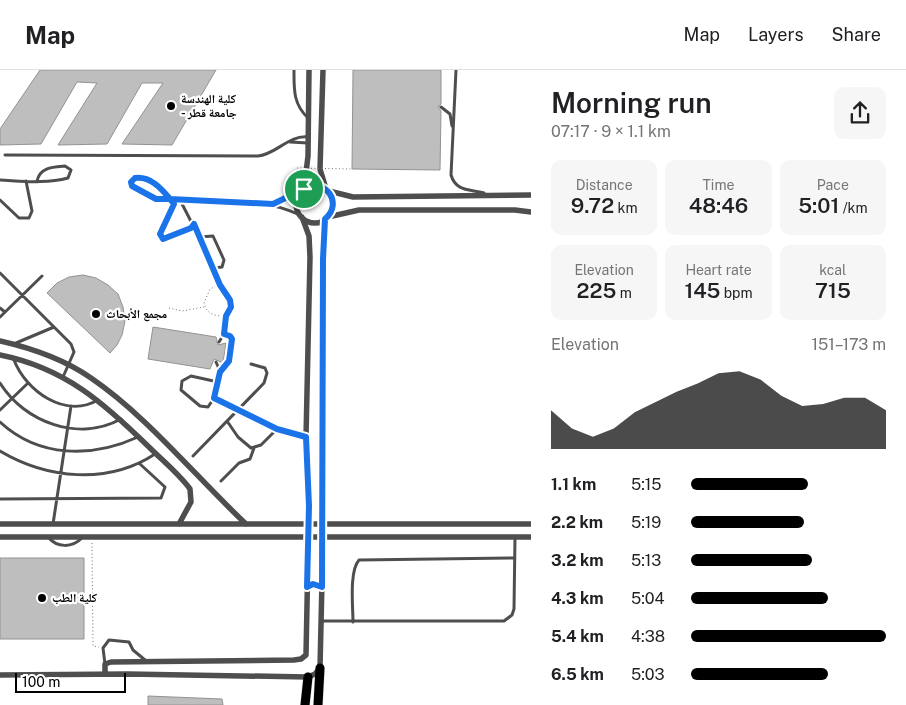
<!DOCTYPE html>
<html lang="en">
<head>
<meta charset="utf-8">
<style>
	body { margin:0; font-family:"Public Sans","Noto Naskh Arabic",sans-serif; background:#f6f6f6; color:#202124; height:100vh; display:flex; flex-direction:column; font-size:19px; white-space:nowrap }
	* { box-sizing:border-box; margin:0 }
	p { font-size:16px; color:#757577 }
	.icon { flex:none; width:28px; height:28px; fill:none; stroke:currentColor; stroke-width:2; stroke-linecap:round; stroke-linejoin:round }
	.map { position:relative; flex:1; overflow:hidden }
	.sheet { display:flex; flex-direction:column; background:#fff; width:375px }
	.sheet>* { flex:none }
	.scale { position:absolute; left:15px; bottom:12px; width:111px; box-sizing:border-box; padding-left:5px; border:2px solid #000; border-top:0; font-size:14px; line-height:18px; white-space:nowrap; color:#000; -webkit-text-stroke:4px #fff; paint-order:stroke }
	.pin { position:absolute; display:grid; place-items:center; width:42px; height:42px; color:#fff; margin:-21px; border:2px solid #fff; border-radius:50%; box-shadow:0 1px 5px #0007 }
	.round { display:grid; place-items:center; flex:none; width:52px; height:52px; border-radius:10px; background:#f6f6f6 }
	.summary { display:flex; align-items:center; justify-content:space-between; height:85px; padding:0 20px }
	h1 { font-size:28px; font-weight:600; line-height:38px }
	.metrics { display:grid; grid-template-columns:repeat(3,1fr); gap:8px; height:85px; padding:5px 20px }
	.metrics div { display:grid; align-content:center; border-radius:10px; background:#f6f6f6; text-align:center }
	.metrics b { font-size:21px; font-weight:600 }
	.metrics small { font-size:14px; font-weight:400 }
	.metrics p { font-size:14px }
	.chart { height:140px; padding:10px 20px }
	.chart p { display:flex; justify-content:space-between }
	.chart svg { width:100%; height:90px; margin-top:5px; fill:#000; opacity:.7 }
	ul { padding:0 20px; list-style:none; font-size:16px }
	li { display:grid; grid-template-columns:80px 60px 1fr; align-items:center; height:38px }
	li i { height:12px; border-radius:6px; background:#000 }
	header { display:flex; align-items:center; gap:30px; box-sizing:border-box; height:70px; padding:0 25px; background:#fff; border-bottom:1px solid #e0e0e0 }
	header strong { font-size:24px }
	nav { display:flex; gap:28px; margin-inline-start:auto; font-size:18px }
	main { display:flex; flex:1; min-height:0 }
	.map>svg:first-child { display:block }
</style>
</head>
<body>
<header>
<strong>Map</strong>
<nav><a>Map</a><a>Layers</a><a>Share</a></nav>
</header>
<main>
<div class="map">
<svg width="531" height="635" viewBox="0 0 531 635">
	<rect width="100%" height="100%" fill="#fff"/>
	<!-- building -->
	<path fill="#bebebe" stroke="#929292" d="M40,0H216L172,75L122,74L163,13H142L107,74L58,75L97,13L77,12L41,74L0,75V59Z
		M353,0H441V34L438,37L441,41L440,100L352,99Z
		M83,205L96,208L108,215L118,224L123,237L125,251L122,265L117,275L110,283L47,223L57,213L69,207Z
		M153,257L216,267L218,275L226,273L223,293L214,289L210,299L148,289Z
		M0,488H84V569H0Z
		M148,626L222,629L223,635H148Z"/>
	<g fill="none" stroke-linecap="round" stroke-linejoin="round">
		<defs>
			<path id="primary" d="M305,635L308,607
				M318,635L320,598"/>
		</defs>
		<!-- primary casing -->
		<use href="#primary" stroke="#dbdbdb" stroke-width="10"/>
		<!-- path -->
		<path stroke="#707070" stroke-width="1" stroke-dasharray="1 2.5" stroke-linecap="butt" d="M216,204C220,214 232,224 231,236C230,244 225,250 224,259
			M219,215L210,219L204,233C206,244 215,246 224,246
			M169,238L182,241L204,237
			M92,473L93,576L99,577"/>
		<!-- lane -->
		<path stroke="#4e4e4e" stroke-width="3" d="M294,0C294,19 293,34 308,48
			M456,0L451,105C456,122 470,119 484,123
			M441,37L450,44L452,56
			M290,72L308,73
			M5,85L258,86C277,84 288,65 308,67
			M0,110C22,111 46,114 68,108L71,100L65,96C53,97 40,97 37,111
			M179,128L199,167L213,166L224,190L222,197L214,198L199,167
			M0,130L19,148H29L32,141L26,111
			M274,134L302,120
			M194,154L191,158L163,169L160,164L174,134C164,121 152,106 135,107L131,112L132,116C140,120 148,126 156,129C166,131 180,128 191,129C228,130 266,129 300,145
			M0,203L71,274L74,282L63,307
			M0,238L5,242
			M0,247L42,206
			M16,273L54,257
			M14,290C26,321 65,349 98,330
			M216,292L220,301L226,297L232,269L230,266L224,264L219,272
			M191,306L218,312L214,328L208,337L200,336L181,320L182,311Z
			M218,312L220,301
			M0,313C25,353 79,372 121,349
			M214,328L277,359L306,367
			M0,340L27,314
			M227,351L238,367L251,378L261,375L277,359
			M0,352C39,388 92,388 138,367
			M0,381C47,409 108,415 155,384
			M193,386L264,313L267,303L265,298L251,294
			M221,411L239,393L250,389L254,378
			M0,429L161,428L165,417L140,394
			M53,454L71,336
			M48,467C57,478 72,478 82,468
			M322,551H504L512,545L514,539L515,467
			M353,552C353,537 349,501 359,490L514,488
			M105,594L103,578L109,570L129,572L133,580L145,590"/>
		<!-- street -->
		<path stroke="#4e4e4e" stroke-width="5.5" d="M323,0L320,99L326,119
			M296 134a19 19 0 1 1 38 0a19 19 0 1 1-38 0Z
			M304,119L308,86L309,0
			M329,121L353,127L531,125
			M328,147L359,140H515L531,142
			M0,271C31,278 65,290 91,308C147,346 196,407 246,454
			M0,285C65,298 104,333 150,378C163,391 179,404 190,419L191,432L179,454
			M0,454H531
			M0,467H531
			M307,517L313,514L322,517
			M105,604V594L111,592L294,590L301,589L306,585L309,436L306,367L310,187L309,166L302,147
			M0,605L128,604L308,607L315,604L320,598L323,468V189L325,149"/>
		<!-- primary -->
		<use href="#primary" stroke="#000" stroke-width="9"/>
		<!-- path-bridge -->
		<path stroke="#707070" stroke-width="1" stroke-dasharray="1 2.5" stroke-linecap="butt" d="M297,98L352,99"/>
	</g>
	<g fill="none" stroke-linecap="round" stroke-linejoin="round">
		<defs>
			<path id="route" d="M304,119L273,134L170,129C161,118 150,106 135,108L131,112L132,116L156,129H170L174,134L160,164L163,169L191,158L194,154L220,215L230,230L231,237L226,246L224,264L230,266L232,269L229,291L220,302L214,328L277,359L306,367L309,436L307,517L313,514L322,517L323,189L325,149C344,133 325,107 304,119"/>
		</defs>
		<!-- route casing -->
		<use href="#route" stroke="#fff" stroke-width="10"/>
		<!-- route -->
		<use href="#route" stroke="#1a73e8" stroke-width="6"/>
	</g>
	<!-- markers -->
	<g fill="#000" stroke="#fff" stroke-width="2">
		<circle cx="171" cy="36" r="5"/>
		<circle cx="96" cy="244" r="5"/>
		<circle cx="42" cy="528" r="5"/>
	</g>
	<g text-anchor="middle" dominant-baseline="central" stroke-width="4.5" stroke-linejoin="round" paint-order="stroke">
		<!-- poi labels -->
		<g font-size="12" font-weight="bold" fill="#000" stroke="#fff" text-anchor="start">
			<text x="181" y="29">كلية الهندسة<tspan x="181" dy="14">- جامعة قطر</tspan></text>
			<text x="106" y="244">مجمع الأبحاث</text>
			<text x="52" y="528">كلية الطب</text>
		</g>
	</g>
</svg>
<div class="scale">100 m</div>
<div class="pin" style="left:304px;top:119px;background:#1e9e55"><svg class="icon" aria-label="arrive" viewBox="0 0 24 24"><path d="M6 21V4h12l-3 4 3 4H6"/></svg></div>
</div>
<section class="sheet">
<div class="summary"><div><h1>Morning run</h1><p>07:17 · 9 × 1.1 km</p></div><a class="round"><svg class="icon" aria-label="share" viewBox="0 0 24 24"><path d="M12 15V3M7 8l5-5 5 5M5 13v7h14v-7"/></svg></a></div>
<div class="metrics">
<div><p>Distance</p><b>9.72<small> km</small></b></div>
<div><p>Time</p><b>48:46</b></div>
<div><p>Pace</p><b>5:01<small> /km</small></b></div>
</div>
<div class="metrics">
<div><p>Elevation</p><b>225<small> m</small></b></div>
<div><p>Heart rate</p><b>145<small> bpm</small></b></div>
<div><p>kcal</p><b>715</b></div>
</div>
<div class="chart"><p><span>Elevation</span>151–173 m</p>
<svg viewBox="0 0 160 44" preserveAspectRatio="none"><path d="M0 44V25L10 34L20 38L30 34L40 26L50 21L60 16L70 12L80 7L90 6L100 10L110 18L120 23L130 22L140 19L150 19L160 25V44z"/></svg>
</div>
<ul>
<li><b>1.1 km</b>5:15<i style="width:60%"></i></li>
<li><b>2.2 km</b>5:19<i style="width:58%"></i></li>
<li><b>3.2 km</b>5:13<i style="width:62%"></i></li>
<li><b>4.3 km</b>5:04<i style="width:70%"></i></li>
<li><b>5.4 km</b>4:38<i style="width:100%"></i></li>
<li><b>6.5 km</b>5:03<i style="width:70%"></i></li>
</ul>
</section>
</main>
</body>
</html>
